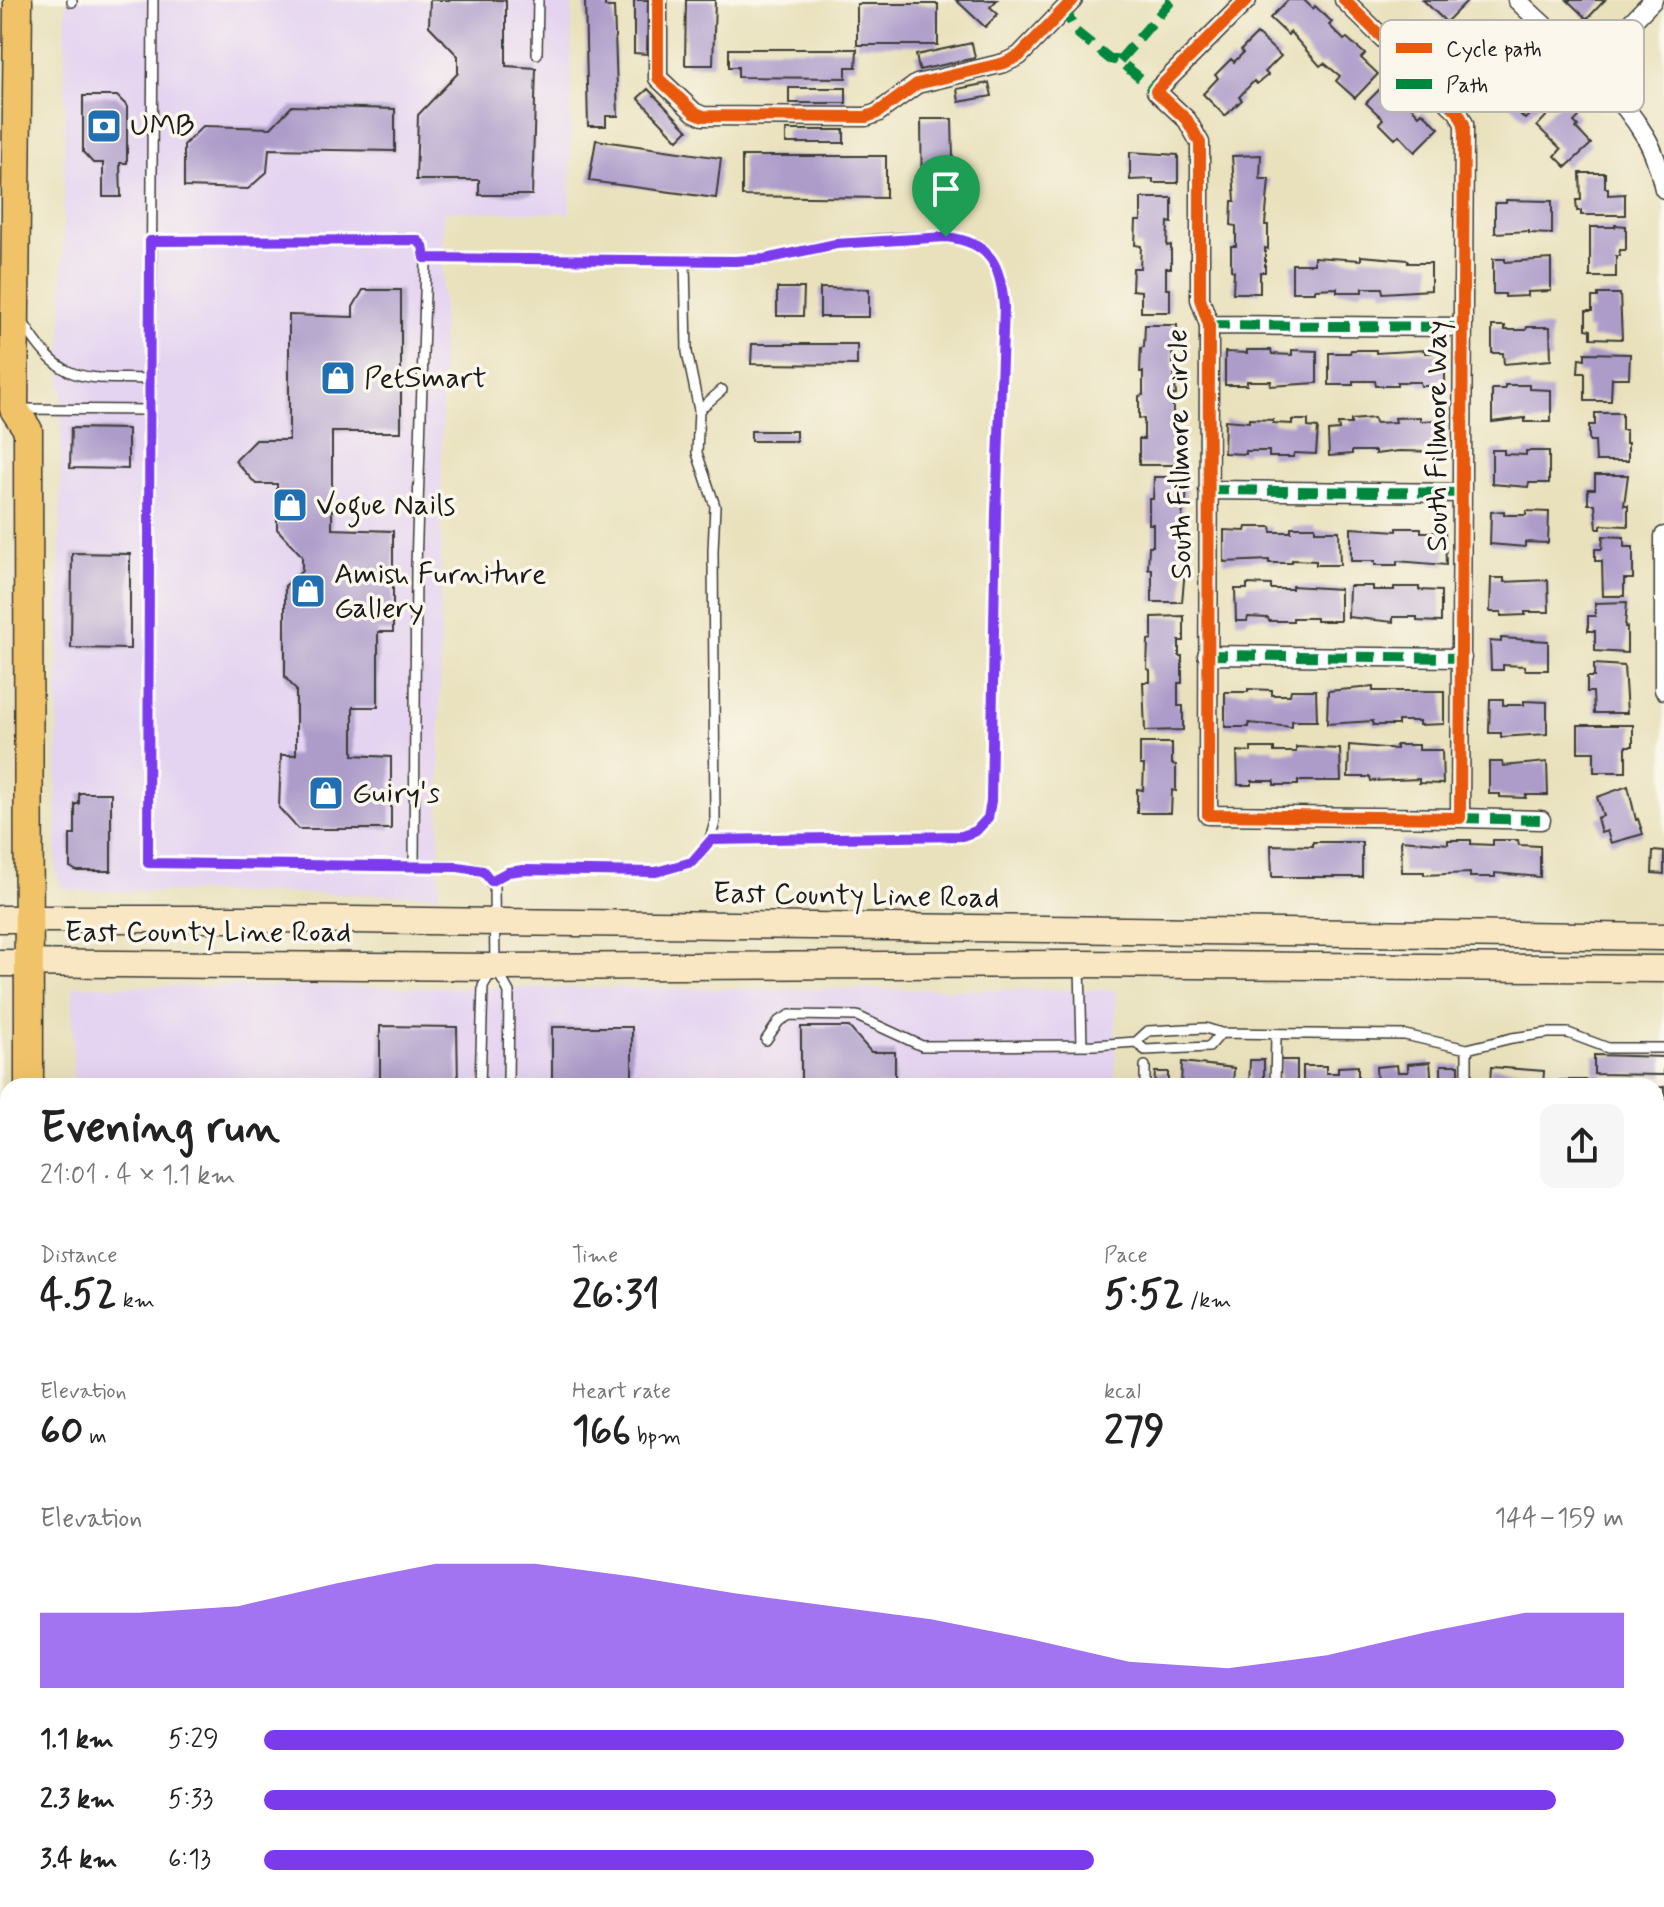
<!DOCTYPE html>
<html lang="en">
<head>
<meta charset="utf-8">
<style>
	body { margin:0; font-family:Mynerve,sans-serif; background:#f6f6f6; color:#222; height:100vh; display:flex; flex-direction:column; font-size:30px; white-space:nowrap }
	* { box-sizing:border-box; margin:0 }
	p { font-size:26px; color:#767676 }
	.icon { flex:none; width:44px; height:44px; fill:none; stroke:currentColor; stroke-width:2; stroke-linecap:round; stroke-linejoin:round }
	.map { position:relative; flex:1; overflow:hidden }
	.panel { position:absolute; left:0px; top:1078px; width:1664px; height:830px; display:flex; flex-direction:column; background:#fff; border-radius:24px 24px 0 0; box-shadow:0 8px 32px #0002 }
	.panel>* { flex:none }
	.pin { position:absolute; display:grid; place-items:center; width:68px; height:68px; color:#fff; margin:-82px -34px; border-radius:50% 50% 50% 0; rotate:-45deg; box-shadow:0 0 8px #0007 }
	.pin .icon { rotate:45deg }
	.round { display:grid; place-items:center; flex:none; width:84px; height:84px; border-radius:16px; background:#f6f6f6 }
	.headline { display:flex; align-items:center; justify-content:space-between; height:136px; padding:0 40px }
	h1 { font-size:44px; font-weight:700; line-height:60px }
	.figures { display:grid; grid-template-columns:repeat(3,1fr); gap:12px; height:136px; padding:8px 40px }
	.figures div { display:grid; align-content:center }
	.figures b { font-size:40px; font-weight:700 }
	.figures small { font-size:22px; font-weight:400 }
	.figures p { font-size:22px }
	.chart { height:224px; padding:16px 40px }
	.chart p { display:flex; justify-content:space-between }
	.chart svg { width:100%; height:144px; margin-top:8px; fill:#7c3aed; opacity:.7 }
	ul { padding:0 40px; list-style:none; font-size:26px }
	li { display:grid; grid-template-columns:128px 96px 1fr; align-items:center; height:60px }
	li i { height:20px; border-radius:10px; background:#7c3aed }
	.map>svg:first-child { display:block }
</style>
</head>
<body>
<div class="map">
<svg width="1664" height="1907" viewBox="0 0 1664 1907">
	<rect width="100%" height="100%" fill="#fbf7ec"/>
	<filter id="ink" filterUnits="userSpaceOnUse"><feTurbulence type="fractalNoise" baseFrequency=".0125" numOctaves="2"/><feDisplacementMap in="SourceGraphic" scale="16" xChannelSelector="R" yChannelSelector="G"/><feConvolveMatrix kernelMatrix="1 2 1 2 8 2 1 2 1" color-interpolation-filters="sRGB"/></filter>
	<filter id="wash" filterUnits="userSpaceOnUse"><feTurbulence type="fractalNoise" baseFrequency=".006" numOctaves="4" result="noise"/><feDisplacementMap in="SourceGraphic" scale="32" xChannelSelector="R" yChannelSelector="G"/><feGaussianBlur stdDeviation="1.8" result="paint"/><feColorMatrix in="noise" values="0 0 0 0 0 0 0 0 0 0 0 0 0 0 0 0 0 1.4 0 .05"/><feComposite in="paint" operator="in"/></filter>
	<g filter="url(#wash)">
		<rect width="100%" height="100%" fill="#e9e1bc"/>
		<!-- built -->
		<path fill="#e4d3f1" d="M66,0H572L570,213L443,211L439,895L75,891L64,888L58,880L56,867Z
			M73,986L1116,990L1115,1086H73Z"/>
		<!-- green -->
		<path fill="#a2c66f" stroke="#5f7146" stroke-width="2" d="M1664,1746V1907H511L543,1900H1656V1747Z
			M53,1900H386L359,1907H53Z"/>
		<g fill="none" stroke-linecap="round" stroke-linejoin="round">
			<!-- stream -->
			<path stroke="#47b6c0" stroke-width="5" d="M95,1907V1900
				M227,1907L273,1902L309,1907
				M311,1907L342,1900"/>
		</g>
		<g id="blocks">
			<!-- building -->
			<path fill="#ad9cca" d="M430,0H506V66L536,68L532,195H479V180H416L418,115L458,73V56L429,26Z
				M585,0H605V7H614L618,116H606V126H588Z
				M634,0H648L647,54L634,53Z
				M686,0H715L713,65H685Z
				M956,0H997L990,7L998,14L985,27Z
				M1288,0H1304L1313,9L1315,6L1332,22L1329,25L1344,40L1347,38L1365,54L1361,58L1378,74L1355,98L1336,81L1340,76L1324,63L1320,66L1290,32L1288,35L1270,18Z
				M1423,0H1468L1446,22Z
				M1567,0H1605L1587,19Z
				M857,4H938V45H857Z
				M1257,34L1281,56L1265,72L1268,75L1257,84L1254,81L1239,97L1242,100L1225,116L1203,94L1218,78L1215,75L1231,59L1234,62L1243,53L1241,50Z
				M972,43L975,58L919,70L916,55Z
				M729,49H857L856,67H846V78L738,77V67H729Z
				M1517,63L1551,93L1525,119L1505,99L1509,95L1497,83Z
				M1388,81L1419,115L1422,112L1439,128L1415,152L1399,135L1395,139L1379,123L1383,119L1366,103Z
				M989,83L992,96L959,102L957,89Z
				M789,88H846V103H789Z
				M648,89L688,130L678,140L638,98Z
				M83,96H117L127,106V163H120L121,197H103V163H93L83,152Z
				M1564,102L1579,117L1574,122L1578,126L1576,128L1591,144L1566,167L1555,156L1561,149L1537,126L1552,110Z
				M292,106L395,109V151L269,149L267,172L248,189L184,187V145L203,126L271,128Z
				M921,119H952L954,198H922Z
				M786,130H844V143H786Z
				M596,140L721,158L716,198L589,181Z
				M1130,152L1178,155V183H1153V179L1130,180Z
				M1261,155L1260,179H1269L1265,225H1268V249L1265,248V272H1260V293H1233L1234,271L1231,270V246H1236V226L1231,225L1232,201H1235L1232,156Z
				M742,156H886V198L742,196Z
				M1580,173H1605V188H1608V195L1625,194V215H1581V211H1577L1576,200H1581Z
				M1141,198H1172V223L1168,222L1167,246L1171,245V268H1166V289H1170V312H1141V291L1132,290L1133,268H1140L1141,246L1135,245L1136,221H1141Z
				M1506,200L1552,201V234L1529,233V231L1495,233V203H1506Z
				M1615,225L1626,226V250H1620L1619,256H1616V277H1590V227H1615Z
				M1361,256L1408,260V263H1431V290L1383,293L1382,288H1362V292H1337V288L1315,289V292H1292V264H1314V257L1361,260Z
				M1493,259H1505V262L1551,259V291L1527,292V296L1505,297V294H1493Z
				M777,288H804L803,316H777Z
				M820,288L869,289V317H820Z
				M363,290H401V432H332V529L393,531V632H378V707H353V755L391,757V829H298L279,808L281,755H296V690L285,677V586L302,571V556L277,529V484H256L235,461L256,440H289V315L353,317V307Z
				M1598,294H1620L1622,339L1591,338V330L1586,329V311H1592V297H1598Z
				M1145,325H1177V351H1172L1176,395H1173V418H1179L1176,465H1139V439H1144V419L1139,418V396L1143,395V372H1140L1141,348L1144,347Z
				M1492,326H1505V330H1526L1527,327H1550L1551,360L1504,364L1503,353H1492Z
				M752,344H857V365L751,364Z
				M1247,350H1271L1272,354L1292,355V350L1317,351V383L1270,386L1271,381H1247V385H1225V352L1247,353Z
				M1351,350H1376V353L1425,350V353H1445V386H1421L1420,382H1397V386H1376L1375,381H1353V385H1329V353H1350Z
				M1585,353L1630,354L1629,378H1612L1611,401H1585V373H1578L1579,358L1585,359Z
				M1505,385H1529V389L1551,390V422H1525V418L1492,422V389H1505Z
				M1595,413H1622V430H1626V443H1628V461H1596L1595,441H1589V425H1595Z
				M1420,417V421L1443,420L1444,452L1399,451L1375,454V451H1352V454L1329,456L1328,431L1339,430L1338,424H1351V420L1374,418L1375,423L1396,422L1395,418Z
				M1249,419L1273,420V423L1292,424V420H1308V427L1318,428L1316,454L1294,453L1293,457H1269V451H1246V454L1224,453L1225,420L1249,422Z
				M71,428L128,429V469L70,468Z
				M751,431H796V441H751Z
				M1492,450H1504V454L1526,455V451H1549V483H1529L1528,487L1492,484Z
				M1595,475H1628L1624,505H1628V526L1601,525V529H1597L1595,504H1588V489H1595Z
				M1154,477H1187L1186,502L1183,501L1182,523H1186L1185,547H1183L1182,569H1185L1182,602H1152V569H1148L1149,546H1153V524H1149V499H1153Z
				M1504,511V515H1526V511L1549,512L1548,543L1525,542V547L1490,544L1491,512Z
				M1246,527H1271L1272,532H1291V527H1315V531H1339L1340,565H1316V561L1292,560V563H1269V560L1224,562V530L1245,531Z
				M1351,528L1397,531V528H1421V532H1445L1446,565L1397,561V565H1375V561H1351Z
				M1603,536L1624,537V547H1633V579H1624V596H1603L1602,561H1595V549H1602Z
				M72,553L130,554V649L71,648Z
				M1491,578H1504V582L1548,580L1549,612H1525V615L1501,616V612H1490Z
				M1247,584L1271,585V589H1292V586L1340,589V621H1316V618H1293V621H1269L1268,618L1248,617L1247,621H1236L1235,589H1247Z
				M1349,586H1373V590H1394V587H1419V590L1441,591V622L1417,621V617H1393V622L1348,617Z
				M1627,602L1625,627H1627V653L1595,651V631H1588V616H1595V603Z
				M1184,616V641H1179V656H1182V683H1178V706H1183V730L1145,731L1143,682H1150V670L1147,669L1148,640L1152,639V617Z
				M1501,638L1548,641V670H1525V666L1503,665V670H1491L1490,641L1501,642Z
				M1594,664L1624,666L1627,713H1594L1593,692H1587V677H1594Z
				M1373,687V691H1444V724L1419,725V721H1398V725H1373V721L1327,724L1328,691Z
				M1248,689L1272,690V695H1290L1291,690H1316L1317,721H1292V727L1249,723V727H1225V692H1248Z
				M1490,699H1503V705H1524V701L1547,702V734L1501,737V733H1489Z
				M1578,725H1633V746H1626V772H1594V752H1578Z
				M1140,743H1172V764L1176,765V791L1172,790L1171,813H1137V789L1143,790L1144,765H1140Z
				M1349,745L1396,749V745H1419V750H1442L1443,784L1419,783V779L1371,781L1370,777H1348Z
				M1296,747L1340,749L1341,781H1298V785H1274V781H1252V785H1238L1237,751L1251,752V748H1274V752H1296Z
				M1489,762H1502L1503,766L1547,762L1548,795H1526V798L1500,797V794H1489Z
				M1628,786L1636,820L1638,819L1643,834L1611,843L1607,831L1601,833L1597,818L1603,816L1597,797Z
				M79,793H111V871H77L70,867V835H75V804H79Z
				M1401,840L1448,844V840H1471V844L1493,845V840H1518L1519,845L1540,846V877L1495,873V877H1470V873L1424,875V872H1402Z
				M1313,842H1362V877H1272L1271,845L1313,846Z
				M1653,851L1664,852V874L1652,873Z
				M380,1026L457,1027L458,1086H380Z
				M552,1027H632V1086H552Z
				M801,1027H849L871,1052H895V1086H801Z
				M1594,1055L1664,1057V1075L1594,1074Z
				M1250,1060H1264V1086H1249Z
				M1280,1060H1297V1086H1280Z
				M1182,1062L1234,1068L1233,1086H1181Z
				M1430,1062L1432,1086H1377L1376,1067L1397,1065L1398,1072H1408V1064Z
				M1441,1065H1459V1086H1441Z
				M1303,1066H1326V1073H1338V1067L1358,1066V1086H1303Z
				M1491,1067L1544,1071L1543,1086H1490Z
				M1155,1072H1168V1086H1154Z
				M1560,1080H1616V1086H1560Z
				M1664,1087V1146H1659V1153H1656V1088Z
				M1656,1176H1664V1230H1656Z
				M1656,1285L1664,1286V1338H1656Z
				M1656,1358H1664V1424H1656Z
				M1656,1444H1664V1497H1656Z"/>
		</g>
	</g>
	<g filter="url(#ink)">
		<use href="#blocks" fill-opacity="0" stroke="#3b3a34" stroke-width="2"/>
		<g fill="none" stroke-linecap="round" stroke-linejoin="round">
			<defs>
				<path id="lane" d="M72,0V2
					M153,0L148,863L458,867L483,871L494,887L495,967L509,992L508,1086
					M537,54L538,0
					M150,241L417,240L423,246L426,264L416,566L414,866
					M425,258L645,259L685,262L687,352L699,410
					M685,262C712,262 739,263 766,259C780,257 794,252 808,249C843,241 957,227 984,250C1001,265 1002,286 1004,307L996,513L991,801L988,818L976,831L962,836L711,840
					M24,324C63,386 81,377 149,379
					M21,409L149,410
					M491,881L508,872L523,870L656,872C692,866 708,857 715,821L713,551L715,506L697,453L699,410L722,390
					M1080,967L1082,1045
					M766,1040L779,1021L790,1015L857,1016L922,1046L1094,1045L1136,1042L1148,1031L1205,1028L1221,1033L1405,1035L1467,1049L1512,1038L1548,1033H1568L1608,1048H1664
					M1136,1042L1145,1050L1209,1047L1221,1033
					M1145,1066V1086
					M480,1086L483,986L493,969
					M1275,1086L1276,1035
					M1467,1086V1049
					M1656,1267L1664,1268
					M1656,1529L1664,1528"/>
				<path id="street" d="M658,0V78L694,112L703,116L866,117L877,113L917,84L1004,63L1019,56L1073,0
					M1247,0L1156,91L1187,120L1200,143V299L1209,325L1208,815L1460,818L1464,124L1458,112L1344,0
					M1517,0C1561,43 1614,84 1645,136C1655,152 1660,171 1664,189
					M1587,68L1653,0
					M1209,325L1463,327
					M1208,490L1462,493
					M1664,536V690
					M1207,655L1462,658
					M1460,818L1541,820"/>
				<path id="secondary" d="M0,919H276L1664,937
					M0,963L495,967L1080,964L1664,969"/>
				<path id="primary" d="M18,0L14,409L28,430L29,1086
					M32,1900L33,1907"/>
				<path id="highway" d="M1656,1632H1664
					M0,1635H8
					M0,1718L8,1719
					M1656,1718L1664,1717
					M0,1802H8
					M409,1907L441,1900"/>
			</defs>
			<!-- lane casing -->
			<use href="#lane" stroke="#3b3a34" stroke-width="12"/>
			<!-- street casing -->
			<use href="#street" stroke="#3b3a34" stroke-width="21"/>
			<!-- secondary casing -->
			<use href="#secondary" stroke="#3b3a34" stroke-width="29"/>
			<!-- primary casing -->
			<use href="#primary" stroke="#3b3a34" stroke-width="31"/>
			<!-- highway casing -->
			<use href="#highway" stroke="#3b3a34" stroke-width="35"/>
			<!-- lane -->
			<use href="#lane" stroke="#fff" stroke-width="9"/>
			<!-- street -->
			<use href="#street" stroke="#fff" stroke-width="18"/>
			<!-- secondary -->
			<use href="#secondary" stroke="#f9e7c3" stroke-width="26"/>
			<!-- primary -->
			<use href="#primary" stroke="#f1c369" stroke-width="28"/>
			<!-- highway -->
			<use href="#highway" stroke="#f1c369" stroke-width="32"/>
			<!-- quiet -->
			<path stroke="#00873e" stroke-width="10" stroke-dasharray="20 10" stroke-linecap="butt" d="M1063,5L1076,32L1110,59L1119,61L1156,91
				M1119,61L1172,0
				M1209,325L1463,327
				M1208,490L1462,493
				M1207,655L1462,658
				M1460,818L1541,820"/>
			<defs>
				<path id="cycleway" d="M658,0V78L694,112L703,116L866,117L877,113L917,84L1004,63L1019,56L1073,0
					M1247,0L1156,91L1187,120L1200,143V299L1209,325L1208,815L1460,818L1464,124L1458,112L1344,0"/>
			</defs>
			<!-- cycleway casing -->
			<use href="#cycleway" stroke="#fbf7ec" stroke-width="17"/>
			<!-- cycleway -->
			<use href="#cycleway" stroke="#e8590c" stroke-width="12"/>
		</g>
	</g>
	<g fill="none" stroke-linecap="round" stroke-linejoin="round" filter="url(#ink)">
		<defs>
			<path id="route" d="M946,237C991,242 1001,266 1004,307L996,513L991,801L988,818L976,831L962,836L711,840L692,862L656,872L523,870L508,872L491,881L483,871L458,867L148,863L150,241L417,240L423,246L425,258L735,261L765,259L836,244Z"/>
		</defs>
		<!-- route casing -->
		<use href="#route" stroke="#fff" stroke-width="16"/>
		<!-- route -->
		<use href="#route" stroke="#7c3aed" stroke-width="10"/>
	</g>
	<!-- icons -->
	<defs>
		<symbol id="bank-square" viewBox="-11 -11 22 22"><rect x="-9" y="-9" width="18" height="18" rx="4" fill="#1f6fb2" stroke="#fbf7ec"/><path d="M-6-4H6V4H-6ZM0-2.3a2.3 2.3 0 1 0 0 4.6a2.3 2.3 0 1 0 0-4.6Z" fill="#fff"/></symbol>
		<symbol id="shop-square" viewBox="-11 -11 22 22"><rect x="-9" y="-9" width="18" height="18" rx="4" fill="#1f6fb2" stroke="#fbf7ec"/><path d="M-5-2.5h2.3a2.7 3.5 0 0 1 5.4 0H5L5.5 6h-11ZM-1.5-2.5h3a1.5 2.3 0 0 0-3 0Z" fill="#fff"/></symbol>
	</defs>
	<g fill-rule="evenodd">
		<use href="#bank-square" x="84" y="106" width="40" height="40"/>
		<use href="#shop-square" x="318" y="358" width="40" height="40"/>
		<use href="#shop-square" x="270" y="485" width="40" height="40"/>
		<use href="#shop-square" x="288" y="571" width="40" height="40"/>
		<use href="#shop-square" x="306" y="773" width="40" height="40"/>
	</g>
	<g text-anchor="middle" dominant-baseline="central" stroke-width="7" stroke-linejoin="round" paint-order="stroke">
		<!-- poi labels -->
		<g font-size="30" fill="#1c1c1c" stroke="#fbf7ec" text-anchor="start">
			<text x="130" y="126">UMB</text>
			<text x="364" y="378">PetSmart</text>
			<text x="316" y="505">Vogue Nails</text>
			<text x="334" y="574">Amish Furniture<tspan x="334" dy="34">Gallery</tspan></text>
			<text x="352" y="793">Guiry's</text>
		</g>
		<!-- street labels -->
		<g font-size="30" fill="#1c1c1c" stroke="#fbf7ec">
			<text transform="translate(1437 436) rotate(-90)">South Fillmore Way</text>
			<text transform="translate(1180 454) rotate(-91)">South Fillmore Circle</text>
			<text transform="translate(856 896) rotate(1)">East County Line Road</text>
			<text x="208" y="932">East County Line Road</text>
		</g>
	</g>
	<!-- legend -->
	<rect x="1380" y="20" width="264" height="92" rx="12" fill="#fbf7ec" stroke="#b8b5ae" stroke-width="2"/>
	<rect x="1396" y="43" width="36" height="10" fill="#e8590c"/>
	<rect x="1396" y="79" width="36" height="10" fill="#00873e"/>
	<g font-size="22" fill="#1c1c1c">
		<text x="1446" y="56">Cycle path</text>
		<text x="1446" y="92">Path</text>
	</g>
</svg>
<div class="pin" style="left:946px;top:237px;background:#1e9e55"><svg class="icon" aria-label="arrive" viewBox="0 0 24 24"><path d="M6 21V4h12l-3 4 3 4H6"/></svg></div>
<section class="panel">
<div class="headline"><div><h1>Evening run</h1><p>21:01 · 4 × 1.1 km</p></div><a class="round"><svg class="icon" aria-label="share" viewBox="0 0 24 24"><path d="M12 15V3M7 8l5-5 5 5M5 13v7h14v-7"/></svg></a></div>
<div class="figures">
<div><p>Distance</p><b>4.52<small> km</small></b></div>
<div><p>Time</p><b>26:31</b></div>
<div><p>Pace</p><b>5:52<small> /km</small></b></div>
</div>
<div class="figures">
<div><p>Elevation</p><b>60<small> m</small></b></div>
<div><p>Heart rate</p><b>166<small> bpm</small></b></div>
<div><p>kcal</p><b>279</b></div>
</div>
<div class="chart"><p><span>Elevation</span>144–159 m</p>
<svg viewBox="0 0 160 44" preserveAspectRatio="none"><path d="M0 44V21L10 21L20 19L30 12L40 6L50 6L60 10L70 15L80 19L90 23L100 29L110 36L120 38L130 34L140 27L150 21L160 21V44z"/></svg>
</div>
<ul>
<li><b>1.1 km</b>5:29<i style="width:100%"></i></li>
<li><b>2.3 km</b>5:33<i style="width:95%"></i></li>
<li><b>3.4 km</b>6:13<i style="width:61%"></i></li>
</ul>
</section>
</div>
</body>
</html>
